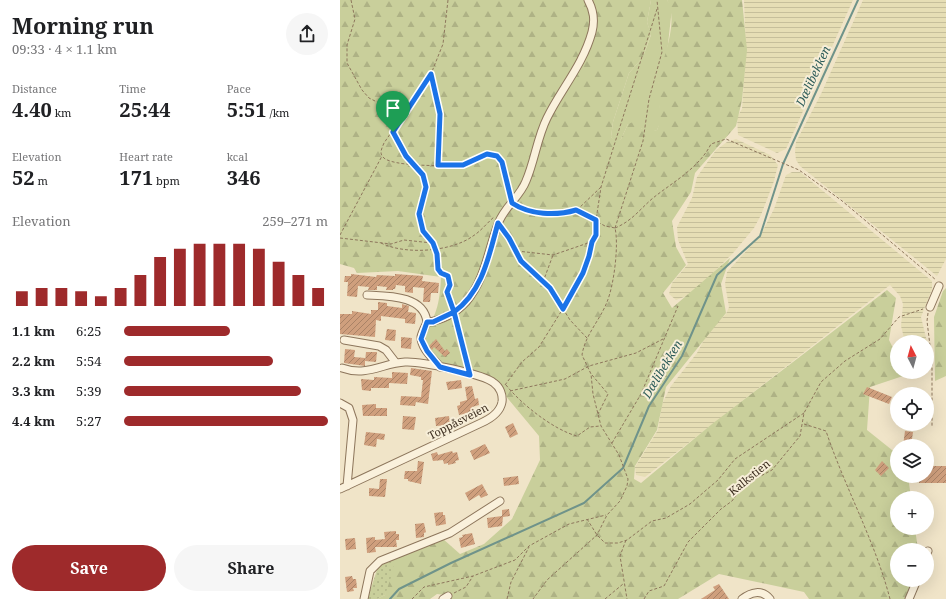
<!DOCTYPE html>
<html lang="en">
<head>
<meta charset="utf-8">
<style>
	body { margin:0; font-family:"Noto Serif",serif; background:#f6f6f6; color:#202124; height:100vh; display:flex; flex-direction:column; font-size:15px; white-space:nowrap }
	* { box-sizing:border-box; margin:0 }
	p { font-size:13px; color:#757577 }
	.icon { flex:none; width:22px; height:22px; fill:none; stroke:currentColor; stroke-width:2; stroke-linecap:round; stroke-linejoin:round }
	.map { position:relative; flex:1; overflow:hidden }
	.side { display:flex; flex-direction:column; background:#fff; width:340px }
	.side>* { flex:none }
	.needle { width:26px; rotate:354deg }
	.controls { position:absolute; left:550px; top:335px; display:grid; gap:8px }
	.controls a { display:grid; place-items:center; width:44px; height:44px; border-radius:50%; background:#fff; box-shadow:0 4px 16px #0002; font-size:20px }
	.pin { position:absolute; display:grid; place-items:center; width:34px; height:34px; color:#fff; margin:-41px -17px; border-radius:50% 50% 50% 0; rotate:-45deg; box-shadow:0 0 4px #0007 }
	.pin .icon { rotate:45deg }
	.round { display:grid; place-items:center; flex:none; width:42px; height:42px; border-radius:21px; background:#f6f6f6 }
	.overview { display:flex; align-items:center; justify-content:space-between; height:68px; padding:0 12px }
	h1 { font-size:22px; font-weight:700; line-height:30px }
	.metrics { display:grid; grid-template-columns:repeat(3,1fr); gap:6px; height:68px; padding:4px 12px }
	.metrics div { display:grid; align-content:center }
	.metrics b { font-size:20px; font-weight:700 }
	.metrics small { font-size:11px; font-weight:400 }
	.metrics p { font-size:11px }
	.chart { height:112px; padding:8px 12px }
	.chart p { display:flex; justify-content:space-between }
	.chart svg { width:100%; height:72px; margin-top:4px; stroke:#9e2a2b; stroke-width:6 }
	.button { display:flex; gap:8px; margin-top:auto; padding:8px 12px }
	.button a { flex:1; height:46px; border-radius:24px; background:#9e2a2b; color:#fff; font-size:16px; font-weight:700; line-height:46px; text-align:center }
	.button a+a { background:#f6f6f6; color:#202124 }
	ul { padding:0 12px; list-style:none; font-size:13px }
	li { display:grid; grid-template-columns:64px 48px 1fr; align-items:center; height:30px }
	li i { height:10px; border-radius:5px; background:#9e2a2b }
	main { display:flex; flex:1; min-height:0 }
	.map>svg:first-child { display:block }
</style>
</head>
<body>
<main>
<section class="side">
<div class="overview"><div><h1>Morning run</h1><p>09:33 · 4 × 1.1 km</p></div><a class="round"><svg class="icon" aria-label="share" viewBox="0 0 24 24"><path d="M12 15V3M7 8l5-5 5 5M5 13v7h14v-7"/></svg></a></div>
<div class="metrics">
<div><p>Distance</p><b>4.40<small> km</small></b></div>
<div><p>Time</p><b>25:44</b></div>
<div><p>Pace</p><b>5:51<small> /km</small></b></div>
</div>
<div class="metrics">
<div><p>Elevation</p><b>52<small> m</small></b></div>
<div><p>Heart rate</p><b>171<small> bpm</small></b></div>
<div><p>kcal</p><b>346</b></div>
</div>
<div class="chart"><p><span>Elevation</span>259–271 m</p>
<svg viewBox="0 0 160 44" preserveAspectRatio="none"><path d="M5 44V35M15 44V33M25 44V33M35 44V35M45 44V38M55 44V33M65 44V25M75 44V14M85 44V9M95 44V6M105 44V6M115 44V6M125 44V9M135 44V17M145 44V25M155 44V33"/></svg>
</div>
<ul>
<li><b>1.1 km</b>6:25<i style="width:52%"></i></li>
<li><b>2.2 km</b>5:54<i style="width:73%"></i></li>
<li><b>3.3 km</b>5:39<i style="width:87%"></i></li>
<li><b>4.4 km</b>5:27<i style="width:100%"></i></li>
</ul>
<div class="button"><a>Save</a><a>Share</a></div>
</section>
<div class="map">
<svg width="606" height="599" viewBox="0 0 606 599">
	<defs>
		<pattern id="farmland-rules" width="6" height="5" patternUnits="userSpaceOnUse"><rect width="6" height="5" fill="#e6deb5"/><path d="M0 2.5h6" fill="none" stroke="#c6bf9b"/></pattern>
		<pattern id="forest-firs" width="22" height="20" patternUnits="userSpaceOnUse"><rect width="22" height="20" fill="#c9cf9b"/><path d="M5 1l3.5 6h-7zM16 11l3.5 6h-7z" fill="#aeb285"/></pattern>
		<pattern id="park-dots" width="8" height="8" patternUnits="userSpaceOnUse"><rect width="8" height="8" fill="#c9cf9b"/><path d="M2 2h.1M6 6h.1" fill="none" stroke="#aeb285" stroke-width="1.8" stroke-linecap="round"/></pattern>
		<pattern id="building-hatch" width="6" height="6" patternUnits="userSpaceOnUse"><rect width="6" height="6" fill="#cf9f7d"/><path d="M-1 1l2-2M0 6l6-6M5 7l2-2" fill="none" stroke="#a98266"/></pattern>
	</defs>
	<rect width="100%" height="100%" fill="#f0e4c8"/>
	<!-- farmland -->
	<path fill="url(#farmland-rules)" d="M404,0H513L446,149L437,153L398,135L397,117L402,109L406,51Z
		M523,0H606V259L597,276L460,166L456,160L455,151L456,142L481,94Z
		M396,139L430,155L438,165L434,181L421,215L414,228L394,252L352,294L336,300L329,294L332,283L348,264L338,240L337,227L352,198L357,177L376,150L387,142Z
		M452,172H460L592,281V289L581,317L587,342H565L561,326L563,304L560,296L550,285L305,477L296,475L295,467L318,430L322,404L331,386L357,353L368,332L386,314L389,307L385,284L387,272L420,236L434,209L446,175Z"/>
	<!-- grass -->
	<path fill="#c9cf9b" d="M311,0H327L332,8L327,53L318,85L321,121L317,130L311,132L288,124L281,139L276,142L271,137L273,122L289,73L303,57L311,35L307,22Z"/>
	<!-- forest -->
	<path fill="url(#forest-firs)" d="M0,0H311L307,22L311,34L303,57L289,73L273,122L271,137L276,141L281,139L288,124L293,122C300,129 307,132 317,130C324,114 316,101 318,84C321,61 340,23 327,0H402L407,50L402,100L396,126L355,173L351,192L332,221L336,247L346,265L323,293L332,308L390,258L381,284L386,313L326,387L317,430L295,466L294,479L301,483L372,424L547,290L556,298L549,340L557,356V372H565L566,375L530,387L527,430L557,454V476H568L571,498H557V528H575L578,550H557V580H571L566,599H469L464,592L379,574L338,599H107L105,595L97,594L90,599H37L45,595L49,557L102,538L120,554L144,544L172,519L200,460L199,436L164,394L156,380L145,374L108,366L100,361L85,345L84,333C98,315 100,298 101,277L58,271L17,273L14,268L0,264Z
		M606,288V376L595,381L594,317L603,291Z"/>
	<!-- park -->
	<path fill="url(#park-dots)" d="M49,557L54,568L45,595L37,599H27V593L30,591L39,564Z"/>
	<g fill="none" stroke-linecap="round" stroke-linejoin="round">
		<!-- stream -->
		<path stroke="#6f938a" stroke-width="2" d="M50,599L59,589L111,563L244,503L283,468L309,406L342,356L377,275L420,236L443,164L518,0"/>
	</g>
	<!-- building -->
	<path fill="url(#building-hatch)" d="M11,274L36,277L37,275L55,276V274L83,276L82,281L99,283L98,293H91L90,302H83L84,288L73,287V293L65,292V286L56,285L55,289H53V290H46L47,287L37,286V290H28L29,287L18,286L17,297L7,296L8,282H4L5,276H11Z
		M38,302L47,303V306L62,308V304L69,306L68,312L76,313L75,324L65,323V319L41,316V321L36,320L35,337L0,334V314H12V311L31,314V310H38Z
		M47,329L56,330L55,341L45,340Z
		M61,337L72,338L71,349L61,348Z
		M96,339L105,351L107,349L110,353L105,357L94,347L92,350L89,346Z
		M5,349L15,350L14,357L25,358V366L4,363Z
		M26,352H37L36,362L25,361Z
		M71,368L92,371L88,404L76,402L75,406L60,405L61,396L81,397L83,380H81V377L70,375Z
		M52,372L68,373L67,384L49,383V388H31V391L22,390L21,379L34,380V377L52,378Z
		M121,380L122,388L108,390L106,382Z
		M132,386L135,399L138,398L139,405L132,407L133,412L119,415L117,406L120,405V402L127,400L125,387Z
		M527,387L552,397L549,404L523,394Z
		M36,404V408H47V416H23L22,405Z
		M63,416L76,417L74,430L62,429Z
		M109,416L110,425L96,426L95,418Z
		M173,423L178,434L170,438L165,427Z
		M565,431L573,432L571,446H563Z
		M26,432L45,434L44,440L37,439L36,447L24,445Z
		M145,444L150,453L134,460L130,451Z
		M112,451L113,453L117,452L119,460L115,461L116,463L108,465V463L104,464L103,460L93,461L91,454L97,452L98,455Z
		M78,461L84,462L81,484L68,481V479H64L65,471H77Z
		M542,461L549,468L541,476L535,470Z
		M587,466H606V483H579V476H587Z
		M178,476L179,484L164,486L163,478Z
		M40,479H47L45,497L29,496V488L39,489Z
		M142,484L148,495L141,498L139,495L129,501L125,493Z
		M169,509L170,516L163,517L162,526L148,528L147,518L162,516V510Z
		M103,512V515H105L106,524L96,526L94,513Z
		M84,523L86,532L84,533V537L76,538L75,524Z
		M56,531V534H59V540H56L57,547H35L36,552L27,553L26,538L35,537V540L45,539L44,532Z
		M132,533L135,544L121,548L119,538L123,537L122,535Z
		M15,538L16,549L6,550L5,539Z
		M12,576L13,579H16L17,588H13L14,591L7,592L5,577Z
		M379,584L389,599H361L375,590L373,587Z"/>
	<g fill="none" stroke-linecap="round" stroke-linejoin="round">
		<defs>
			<path id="minor" d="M27,295C47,296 84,295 87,322C85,327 82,332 81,337C81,349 94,359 100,367
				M590,307L599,286
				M87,322C101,321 116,313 126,302C145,280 148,250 158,224C164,207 180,197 186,181C195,160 197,138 207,118C221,89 243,65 252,32C255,20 254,11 248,0
				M4,340L39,346L46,350L56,363
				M0,403L9,408L13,420L7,486
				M0,489L141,423C150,419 160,413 162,402C163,395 160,387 154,383C144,374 80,361 65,362C43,363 27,377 2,368
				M587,553L588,551
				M24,599L30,571L40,561L110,533L160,501
				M103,599L108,596
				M402,599C411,592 422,589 430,599
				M569,599L577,580"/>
		</defs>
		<!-- minor casing -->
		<use href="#minor" stroke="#8d765c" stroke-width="9"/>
		<!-- path -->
		<path stroke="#8d765c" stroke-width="1" stroke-dasharray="3 2" stroke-linecap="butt" d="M11,0L15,19L7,45V63L22,90L29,98L39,103L66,156L83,175L86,187L79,214L83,231L93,243L97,254L98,269L101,273L108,276L110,285L107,292L111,305
			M108,0L103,44L91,74L44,143C42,148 39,153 43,157C50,167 109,166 122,165C137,163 140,153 157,156L162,162L170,193
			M91,75L100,114L98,165
			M177,207C196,213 217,216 236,210L265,226L275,228C279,245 274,285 267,302C260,320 245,335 242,355L251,374L253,394L261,426L279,455L288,479L287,486L280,501L267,515L257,535L207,580L193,599
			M237,210L261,187
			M275,228C292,221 299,210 313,198C333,182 359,168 371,144L386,139L459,170L501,200L596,280
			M275,228L303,141L309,99L322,52L317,0
			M163,230L181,261L210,288L230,320L247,338
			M0,235L42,156
			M0,238L51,244L64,240L92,243
			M41,243C65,255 111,252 133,236C141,231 147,223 154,217
			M177,251L213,255L251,242
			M203,282L213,255
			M588,313L587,321L592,362V427
			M117,319L129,366
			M252,375L268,394L258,414
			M165,385L182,362L199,347L237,286L243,273L249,256L252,242L256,235V220L261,187L317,9
			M166,385C181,404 214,430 237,436L250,427L260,426
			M170,391L225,379L249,366L296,353L323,339
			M464,424L486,431C505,488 535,541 550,599
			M272,443L301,394L338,306
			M247,519L257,535L265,543H278L287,540L312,521L326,518L350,504L378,480L395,459L464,413
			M286,540L280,556L287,599
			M114,593L126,587L133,576
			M72,599L84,587L133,576L175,560L189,546L229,524L266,515
			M167,599L171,582L189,547
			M265,599L283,584
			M304,599L309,591L324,586L348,542L381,509L392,501L398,493L417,478L432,470L460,436L464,413L481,382L505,361L540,339L559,317L583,309"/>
		<!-- minor -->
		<use href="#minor" stroke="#faf1dc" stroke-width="7"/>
	</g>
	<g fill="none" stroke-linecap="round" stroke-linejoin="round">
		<defs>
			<path id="route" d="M53,132L66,156L83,175L86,187L79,214L83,231L93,243L97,254L98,269L101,273L108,276L110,285L107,292L114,312L93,322H87L81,339L87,351L100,367L130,375L114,312C143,291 149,255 158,223L169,238L181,261L210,288L223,309L243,273L249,256L252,242L256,235V220L236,210C216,216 190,215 172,203L162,162L157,156L147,154L123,165H98L100,114L91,74L53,132"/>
		</defs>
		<!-- route casing -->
		<use href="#route" stroke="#fff" stroke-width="8"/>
		<!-- route -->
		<use href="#route" stroke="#1a73e8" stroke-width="5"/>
	</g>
	<g text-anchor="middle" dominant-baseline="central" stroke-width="4" stroke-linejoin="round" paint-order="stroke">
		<!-- street labels -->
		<g font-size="11" fill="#3d2e20" stroke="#f7eed8">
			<text transform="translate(118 421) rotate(-27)">Toppåsveien</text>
			<text transform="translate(409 477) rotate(-39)">Kalkstien</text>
		</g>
		<!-- water labels -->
		<g font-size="12" font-style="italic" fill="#2f5d5a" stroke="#f7eed8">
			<text transform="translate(473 76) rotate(-65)">Dælibekken</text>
			<text transform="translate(322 369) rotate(-59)">Dælibekken</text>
		</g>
	</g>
</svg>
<div class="controls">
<a><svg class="needle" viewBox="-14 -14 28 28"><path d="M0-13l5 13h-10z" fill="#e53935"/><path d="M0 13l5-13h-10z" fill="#757577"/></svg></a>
<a><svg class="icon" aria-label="locate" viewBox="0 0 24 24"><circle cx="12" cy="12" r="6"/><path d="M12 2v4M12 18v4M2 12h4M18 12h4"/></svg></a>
<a><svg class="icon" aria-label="layers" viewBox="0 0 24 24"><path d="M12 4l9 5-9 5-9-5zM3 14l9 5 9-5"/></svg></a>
<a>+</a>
<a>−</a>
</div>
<div class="pin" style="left:53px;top:132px;background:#1e9e55"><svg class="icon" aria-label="arrive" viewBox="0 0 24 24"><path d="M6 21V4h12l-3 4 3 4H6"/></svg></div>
</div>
</main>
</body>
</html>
